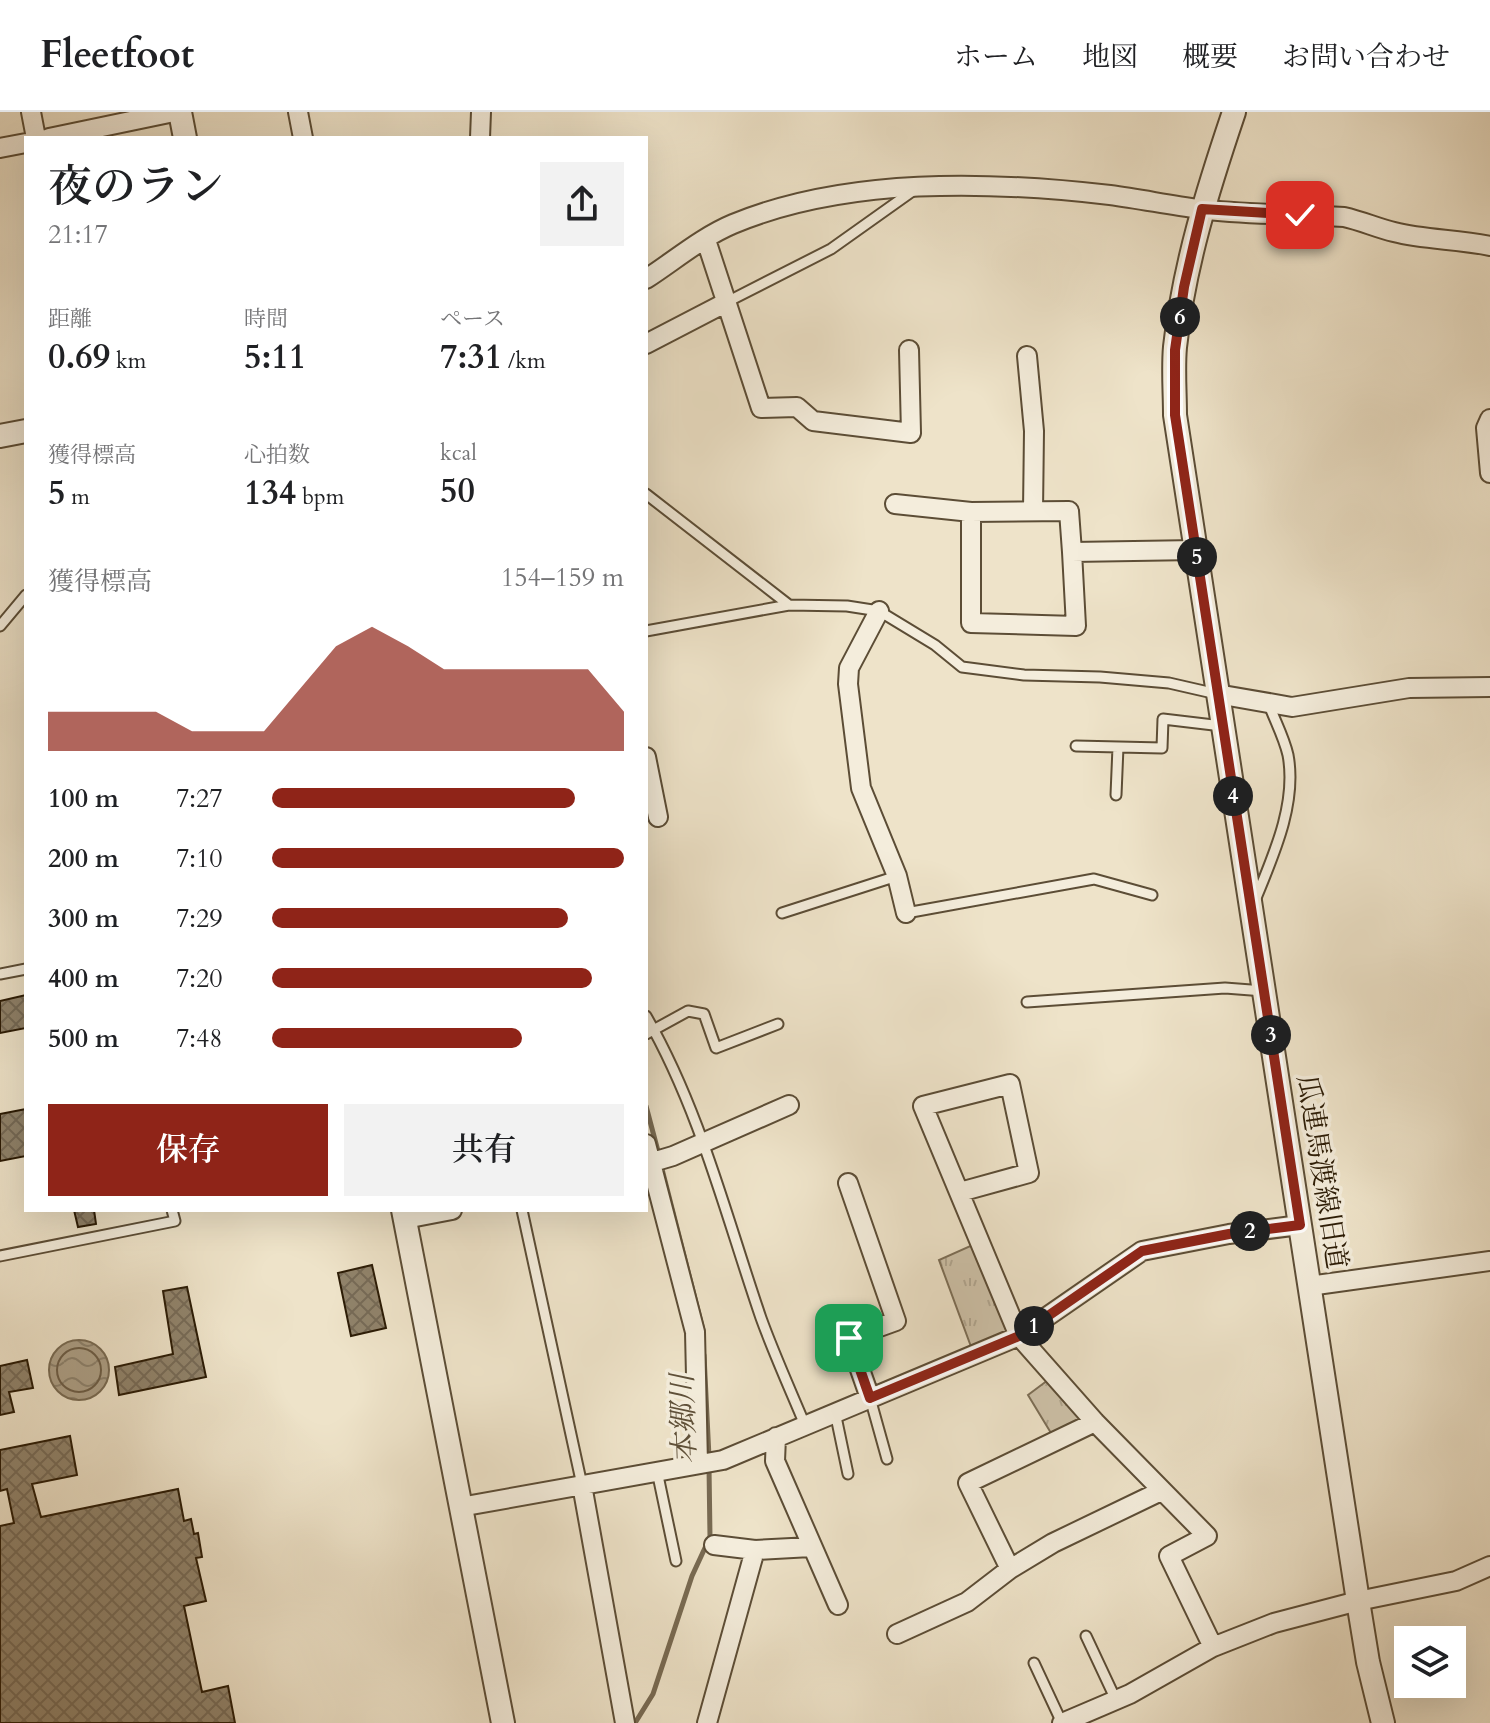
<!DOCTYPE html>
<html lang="ja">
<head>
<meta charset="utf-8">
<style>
	body { margin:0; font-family:Cardo,"Noto Serif JP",serif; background:#f2f2f2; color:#202124; height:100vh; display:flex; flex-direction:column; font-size:30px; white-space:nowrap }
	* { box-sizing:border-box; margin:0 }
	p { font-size:26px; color:#757577 }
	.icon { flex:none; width:44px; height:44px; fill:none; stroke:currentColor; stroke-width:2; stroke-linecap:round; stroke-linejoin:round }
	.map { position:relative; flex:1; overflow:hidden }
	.drawer { position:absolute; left:24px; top:24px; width:624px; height:1076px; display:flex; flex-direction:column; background:#fff; border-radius:0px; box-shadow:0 8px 32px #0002 }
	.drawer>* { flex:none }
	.fabs { position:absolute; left:1394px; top:1514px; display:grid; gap:16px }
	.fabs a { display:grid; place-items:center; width:72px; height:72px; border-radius:0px; background:#fff; box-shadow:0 8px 32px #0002; font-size:40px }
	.pin { position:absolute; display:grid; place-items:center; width:68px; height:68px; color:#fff; margin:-34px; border-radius:16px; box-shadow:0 4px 12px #0006 }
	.km { position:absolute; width:40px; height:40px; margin:-20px; border-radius:50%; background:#222; color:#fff; font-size:22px; line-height:40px; text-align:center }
	.round { display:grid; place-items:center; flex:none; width:84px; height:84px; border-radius:0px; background:#f2f2f2 }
	.summary { display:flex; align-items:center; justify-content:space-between; height:136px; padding:0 24px }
	h1 { font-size:44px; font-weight:600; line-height:60px }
	.metrics { display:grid; grid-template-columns:repeat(3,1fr); gap:12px; height:136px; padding:8px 24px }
	.metrics div { display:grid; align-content:center }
	.metrics b { font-size:34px; font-weight:600 }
	.metrics small { font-size:22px; font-weight:400 }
	.metrics p { font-size:22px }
	.chart { height:224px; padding:16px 24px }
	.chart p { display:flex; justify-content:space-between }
	.chart svg { width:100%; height:144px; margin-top:8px; fill:#8f2418; opacity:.7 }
	.button { display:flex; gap:16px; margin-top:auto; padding:16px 24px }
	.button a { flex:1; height:92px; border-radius:0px; background:#8f2418; color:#fff; font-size:32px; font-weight:600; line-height:92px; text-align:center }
	.button a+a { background:#f2f2f2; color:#202124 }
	ul { padding:0 24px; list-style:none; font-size:26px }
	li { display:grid; grid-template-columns:128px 96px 1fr; align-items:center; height:60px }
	li i { height:20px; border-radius:10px; background:#8f2418 }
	header { display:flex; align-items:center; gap:48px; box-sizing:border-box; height:112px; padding:0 40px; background:#fff; border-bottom:2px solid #e0e0e0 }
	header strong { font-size:38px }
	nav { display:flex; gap:44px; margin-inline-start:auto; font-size:28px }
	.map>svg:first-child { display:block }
</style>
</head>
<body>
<header>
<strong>Fleetfoot</strong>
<nav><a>ホーム</a><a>地図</a><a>概要</a><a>お問い合わせ</a></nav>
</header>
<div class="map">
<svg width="1490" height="1611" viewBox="0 0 1490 1611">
	<defs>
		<pattern id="grass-tufts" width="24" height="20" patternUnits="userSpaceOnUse" patternTransform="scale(2)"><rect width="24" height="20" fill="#cdc1a8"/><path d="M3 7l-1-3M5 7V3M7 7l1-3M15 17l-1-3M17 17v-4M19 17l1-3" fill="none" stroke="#b0a58f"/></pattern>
		<pattern id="water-waves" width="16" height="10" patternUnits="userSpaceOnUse" patternTransform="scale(2)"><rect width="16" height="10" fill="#ac9f86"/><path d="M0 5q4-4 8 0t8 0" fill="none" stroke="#8c816c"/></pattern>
		<pattern id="building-cross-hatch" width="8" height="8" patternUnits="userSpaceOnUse" patternTransform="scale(2)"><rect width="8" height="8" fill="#90836b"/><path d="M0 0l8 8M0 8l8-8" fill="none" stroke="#766a56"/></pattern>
	</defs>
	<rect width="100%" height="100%" fill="#eee3c9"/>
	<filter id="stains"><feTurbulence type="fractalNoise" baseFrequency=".0025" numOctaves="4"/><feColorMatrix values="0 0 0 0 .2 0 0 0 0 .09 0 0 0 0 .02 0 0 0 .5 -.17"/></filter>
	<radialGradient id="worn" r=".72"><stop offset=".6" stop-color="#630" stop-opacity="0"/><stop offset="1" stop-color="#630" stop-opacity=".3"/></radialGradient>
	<!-- grass -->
	<path fill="url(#grass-tufts)" stroke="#7c6e56" stroke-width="2" d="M977,1131L1014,1221L973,1240L939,1148Z
		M1052,1265L1089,1307L1054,1326L1028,1283Z"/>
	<!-- water -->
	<path fill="url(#water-waves)" stroke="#786a52" stroke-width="2" d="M49 1258a30 30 0 1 1 60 0a30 30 0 1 1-60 0Z"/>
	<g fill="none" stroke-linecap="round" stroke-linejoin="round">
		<!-- shore -->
		<path stroke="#6c5d46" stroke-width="2" d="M57 1258a22 22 0 1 1 44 0a22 22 0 1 1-44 0Z"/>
		<!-- stream -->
		<path stroke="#786a52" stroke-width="5" d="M646,994L659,1043
			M661,1053L703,1218
			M704,1243L709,1345
			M635,1611L653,1582L692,1464L710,1425L709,1355"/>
	</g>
	<!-- building -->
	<path fill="url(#building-cross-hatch)" stroke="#2b1b05" stroke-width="2" d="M26,883V916L0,921V889Z
		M26,997V1044L0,1049V1002Z
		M74,1098H94L96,1112L78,1115Z
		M372,1153L386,1216L351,1224L338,1161Z
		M187,1175L206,1265L119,1283L115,1255L173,1242L163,1179Z
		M27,1248L33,1276L9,1280L14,1300L0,1303V1254Z
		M70,1324L77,1363L32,1372L41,1405L178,1377L184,1409L191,1407L194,1422L198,1421L202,1445L196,1446L206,1489L184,1494L202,1580L228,1574L235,1611H0V1414L14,1411L7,1377L0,1379V1338Z"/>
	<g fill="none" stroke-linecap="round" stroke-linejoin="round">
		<defs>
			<path id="service" d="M725,191L831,137L914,78
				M646,382L789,493
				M0,514L26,483
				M646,519L789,493L847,494L879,499L935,533L962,555L1024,563L1100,565L1169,571L1217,582
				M1076,634L1162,636L1163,607L1222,614
				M1116,683L1118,635
				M1256,786C1274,742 1297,691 1288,643C1284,625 1274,607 1268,590
				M782,801L897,764
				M906,801L1094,767L1152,783
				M0,862L26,857
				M1027,890L1225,876L1264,879
				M646,904C700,998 726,1104 761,1206C774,1242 790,1277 805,1313
				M646,922L688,899L704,902L716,936L778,912
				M522,1098L582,1373
				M0,1144L175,1109L172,1098
				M870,1286L887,1347
				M835,1300L848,1362
				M657,1359L676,1449
				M1086,1524L1116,1588
				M1034,1551L1062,1611"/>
			<path id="minor" d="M31,0L36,26
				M298,0L303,26
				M49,26L174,0
				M480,26L481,0
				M0,36L26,31
				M706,128L761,296L797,295L813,309L911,321L909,238
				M646,167C674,149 702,125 733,112C846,65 989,69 1110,83C1140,87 1169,93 1199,97C1247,103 1296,102 1344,105C1362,109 1377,116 1394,120C1425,128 1458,127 1490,134
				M646,232L725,191
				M1027,244L1034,319L1033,399
				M1490,307L1486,316L1490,361
				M895,392L971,400
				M1072,440L1076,514L971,511V400L1069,399L1072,440L1196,438
				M879,499L849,556L848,572L861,676L897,764L906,801
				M1217,582L1292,595L1409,576L1490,575
				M646,645L658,705
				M646,1032L695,1220L698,1352
				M646,1052L673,1044L789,993
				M848,1071L896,1209L849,1226L870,1286
				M960,1080L1029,1061L1010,972L923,994L1019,1224L1095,1310L1207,1424L1169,1444L1213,1535
				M405,1107L452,1098
				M1309,1174L1490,1149
				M776,1325L775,1349L838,1493
				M582,1373L625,1611
				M460,1395L723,1348L1019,1224L1142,1139L1229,1122L1300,1113
				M714,1433L755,1438L811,1435
				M1010,1457L968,1371L1095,1310
				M897,1522L967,1490L1010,1457L1053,1431L1161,1379
				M707,1611L755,1438
				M1062,1611L1130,1582L1213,1535L1274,1511L1358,1489L1456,1469L1490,1454"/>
			<path id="tertiary" d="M180,0L185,26
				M1234,0C1208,77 1184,153 1175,235C1173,257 1175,281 1175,303L1358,1489L1368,1550L1383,1611
				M0,324L26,319
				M403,1098L503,1611"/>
		</defs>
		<!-- service casing -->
		<use href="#service" stroke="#5c4d36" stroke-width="13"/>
		<!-- minor casing -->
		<use href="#minor" stroke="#5c4d36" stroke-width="22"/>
		<!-- tertiary casing -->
		<use href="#tertiary" stroke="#5c4d36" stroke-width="26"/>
		<!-- service -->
		<use href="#service" stroke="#f4eddc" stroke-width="9"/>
		<!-- minor -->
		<use href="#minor" stroke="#f4eddc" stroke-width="18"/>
		<!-- tertiary -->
		<use href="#tertiary" stroke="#f4eddc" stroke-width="22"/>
	</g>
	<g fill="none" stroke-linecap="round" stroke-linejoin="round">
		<defs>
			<path id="route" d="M849,1226L870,1286L1019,1224L1142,1139L1229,1122L1300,1113L1175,303V238L1184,175L1202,97L1300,103"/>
		</defs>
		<!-- route casing -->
		<use href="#route" stroke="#fff" stroke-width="16"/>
		<!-- route -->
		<use href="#route" stroke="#8f2418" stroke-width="10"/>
	</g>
	<g text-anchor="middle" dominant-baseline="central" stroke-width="7" stroke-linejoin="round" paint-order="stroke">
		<!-- street labels -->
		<g font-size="28" fill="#2b1b05" stroke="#f4eddc">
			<text transform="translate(1322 1060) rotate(81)">瓜連馬渡線旧道</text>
		</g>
		<!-- water labels -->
		<g font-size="30" font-style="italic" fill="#5f5039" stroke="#f4eddc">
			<text transform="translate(684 1307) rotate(-92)">本郷川</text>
		</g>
	</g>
	<rect width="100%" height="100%" filter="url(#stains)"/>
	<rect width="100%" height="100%" fill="url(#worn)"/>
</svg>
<div class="fabs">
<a><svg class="icon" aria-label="layers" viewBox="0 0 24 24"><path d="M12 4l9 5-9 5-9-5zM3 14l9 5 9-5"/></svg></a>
</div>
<div class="pin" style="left:849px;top:1226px;background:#1e9e55"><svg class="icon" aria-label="arrive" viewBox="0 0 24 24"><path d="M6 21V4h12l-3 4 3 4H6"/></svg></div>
<div class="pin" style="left:1300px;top:103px;background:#d93025"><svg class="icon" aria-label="check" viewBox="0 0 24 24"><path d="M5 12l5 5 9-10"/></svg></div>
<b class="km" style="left:1034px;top:1214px">1</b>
<b class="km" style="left:1250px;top:1119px">2</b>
<b class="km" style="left:1271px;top:923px">3</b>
<b class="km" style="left:1233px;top:684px">4</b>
<b class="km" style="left:1197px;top:445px">5</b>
<b class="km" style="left:1180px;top:205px">6</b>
<section class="drawer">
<div class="summary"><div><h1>夜のラン</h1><p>21:17</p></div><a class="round"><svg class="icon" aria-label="share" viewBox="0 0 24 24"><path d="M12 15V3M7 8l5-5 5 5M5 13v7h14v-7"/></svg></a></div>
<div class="metrics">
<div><p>距離</p><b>0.69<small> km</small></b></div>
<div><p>時間</p><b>5:11</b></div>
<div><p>ペース</p><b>7:31<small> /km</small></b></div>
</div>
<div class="metrics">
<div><p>獲得標高</p><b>5<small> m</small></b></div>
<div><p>心拍数</p><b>134<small> bpm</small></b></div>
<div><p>kcal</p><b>50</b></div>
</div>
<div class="chart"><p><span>獲得標高</span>154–159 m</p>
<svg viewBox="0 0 160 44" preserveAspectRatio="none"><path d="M0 44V32L10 32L20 32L30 32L40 38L50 38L60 38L70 25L80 12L90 6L100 12L110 19L120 19L130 19L140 19L150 19L160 32V44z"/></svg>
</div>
<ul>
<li><b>100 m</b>7:27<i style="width:86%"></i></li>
<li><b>200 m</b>7:10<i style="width:100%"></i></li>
<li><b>300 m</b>7:29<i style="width:84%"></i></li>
<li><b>400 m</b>7:20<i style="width:91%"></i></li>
<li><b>500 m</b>7:48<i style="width:71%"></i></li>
</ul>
<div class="button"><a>保存</a><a>共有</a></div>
</section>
</div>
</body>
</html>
